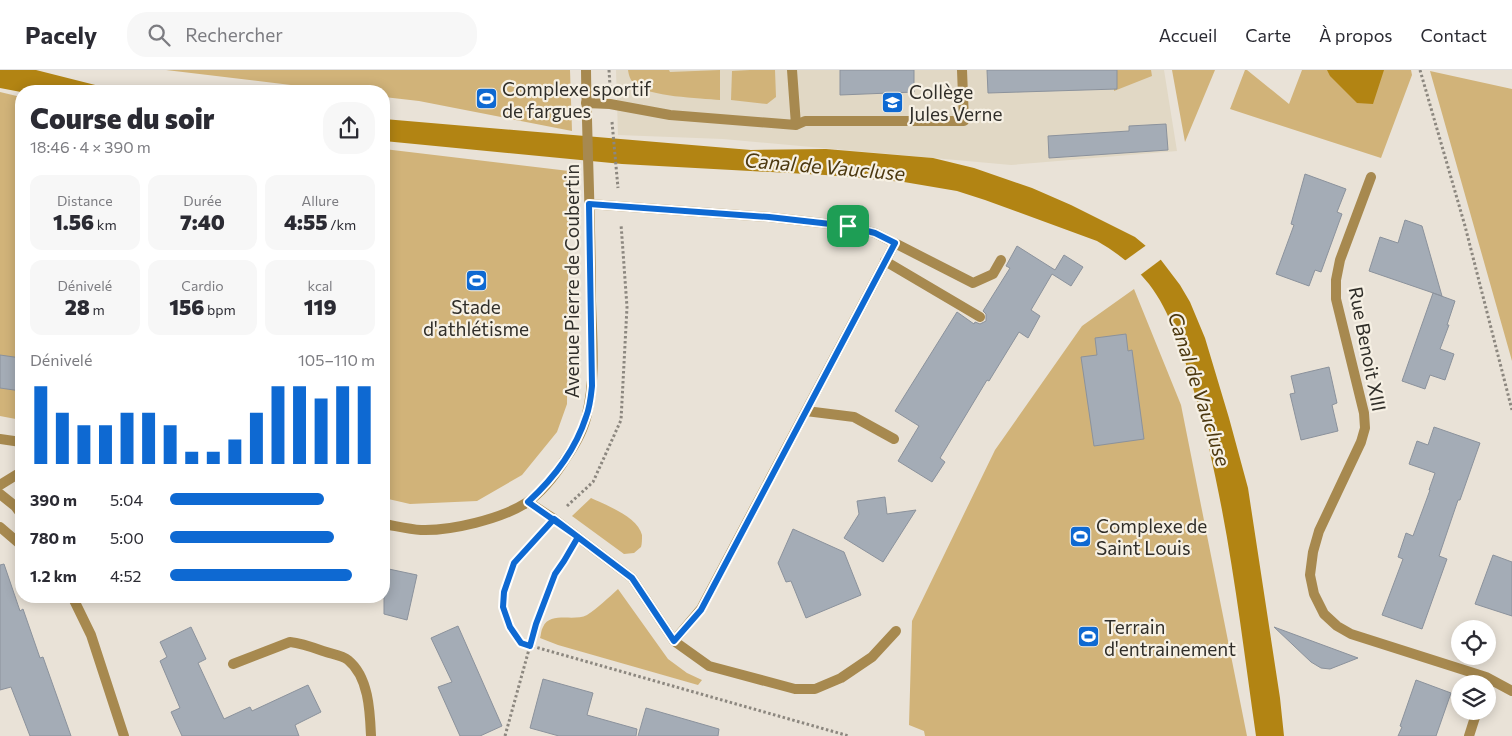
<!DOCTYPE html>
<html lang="fr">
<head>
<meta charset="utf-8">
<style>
	body { margin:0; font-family:Commissioner,sans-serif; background:#f7f7f7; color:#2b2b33; height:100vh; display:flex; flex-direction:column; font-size:19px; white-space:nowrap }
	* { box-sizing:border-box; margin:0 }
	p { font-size:16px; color:#7c7c81 }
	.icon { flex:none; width:28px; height:28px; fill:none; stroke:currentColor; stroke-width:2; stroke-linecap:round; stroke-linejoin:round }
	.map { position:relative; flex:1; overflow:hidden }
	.panel { position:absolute; left:15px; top:15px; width:375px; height:518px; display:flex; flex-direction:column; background:#fff; border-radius:20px; box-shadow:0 2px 12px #0003 }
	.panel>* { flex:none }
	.tools { position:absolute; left:1451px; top:550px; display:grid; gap:10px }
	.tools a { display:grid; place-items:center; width:45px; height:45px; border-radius:50%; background:#fff; box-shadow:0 2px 12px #0003; font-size:25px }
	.pin { position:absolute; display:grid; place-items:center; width:42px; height:42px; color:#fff; margin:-21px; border-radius:10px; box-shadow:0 2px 8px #0006 }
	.round { display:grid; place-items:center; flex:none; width:52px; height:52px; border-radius:20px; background:#f7f7f7 }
	.headline { display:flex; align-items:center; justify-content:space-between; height:85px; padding:0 15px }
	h1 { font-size:28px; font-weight:800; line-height:38px }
	.metrics { display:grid; grid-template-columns:repeat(3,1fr); gap:8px; height:85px; padding:5px 15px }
	.metrics div { display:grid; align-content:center; border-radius:12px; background:#f7f7f7; text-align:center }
	.metrics b { font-size:21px; font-weight:800 }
	.metrics small { font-size:14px; font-weight:400 }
	.metrics p { font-size:14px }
	.chart { height:140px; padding:10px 15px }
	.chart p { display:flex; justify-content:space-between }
	.chart svg { width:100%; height:90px; margin-top:5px; stroke:#0e69d2; stroke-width:6 }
	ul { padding:0 15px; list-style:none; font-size:16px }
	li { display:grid; grid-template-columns:80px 60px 1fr; align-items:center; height:38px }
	li i { height:12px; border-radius:6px; background:#0e69d2 }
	header { display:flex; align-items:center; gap:30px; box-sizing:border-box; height:70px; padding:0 25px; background:#fff; border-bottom:1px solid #e1e1e2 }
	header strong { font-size:24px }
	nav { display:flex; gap:28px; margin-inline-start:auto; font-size:18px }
	.search { width:350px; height:45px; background:#f7f7f7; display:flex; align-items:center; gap:12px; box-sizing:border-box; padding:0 18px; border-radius:20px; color:#7c7c81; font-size:19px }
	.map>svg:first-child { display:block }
</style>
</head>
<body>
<header>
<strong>Pacely</strong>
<div class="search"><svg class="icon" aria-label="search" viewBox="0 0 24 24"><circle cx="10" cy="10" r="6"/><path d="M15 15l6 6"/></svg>Rechercher</div>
<nav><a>Accueil</a><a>Carte</a><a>À propos</a><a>Contact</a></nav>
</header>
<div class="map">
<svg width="1512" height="666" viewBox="0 0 1512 666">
	<rect width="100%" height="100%" fill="#e9e2d7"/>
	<!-- built -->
	<path fill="#e1d8c5" d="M616,0H1164L1177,81L1011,95L723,69L618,65Z"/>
	<!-- green -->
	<path fill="#d1b379" d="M166,0H570L572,61L419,31L384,27V21H340Z
		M628,0H669L670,2L720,0V30C700,28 648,27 635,14C630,10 629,6 628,0Z
		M750,0H775L776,27L767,34L731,30L732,1Z
		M1113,0H1151L1152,6L1114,21Z
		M1172,0H1215L1185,72Z
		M1245,0H1247L1289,34L1302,0H1411L1412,5L1381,88L1230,39Z
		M1430,1L1512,19V291Z
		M0,22L21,27V350L0,346Z
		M384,79L569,101L567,334L557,362L522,405L477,431L410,434L384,428Z
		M1134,219L1181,335L1247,666H925L924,661L909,655L912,551L995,380L1082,256Z
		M591,428C606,435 638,447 642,465C642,469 642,474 641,477L634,483L624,484L572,446Z
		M618,519L668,589L687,603L702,610L698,615L558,575L540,568C541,565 541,560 543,557C550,541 574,552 587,545C598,538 608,528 618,519Z"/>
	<!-- water -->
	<path fill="#b28413" d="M0,0H36L119,21H21V22L0,18Z
		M1327,0H1384L1373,34L1357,33L1330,6Z
		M384,49L751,80L826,79L933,88L974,98L1032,118L1071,135L1135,167L1158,186L1180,215L1190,232L1205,268L1229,348L1248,418L1280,628L1284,666H1256C1239,547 1226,426 1191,311C1182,280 1170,241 1149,214C1135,196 1116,182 1097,171L985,130L957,121L904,112L825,105L622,94L384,71Z"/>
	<!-- pier -->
	<path fill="#e9e2d7" d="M1148,174L1163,188L1139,206L1123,192Z"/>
	<!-- building -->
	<path fill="#a4acb6" stroke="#8b929c" d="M840,0H914V22L840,25Z
		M987,0H1117V19L988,23Z
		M1166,54L1168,80L1049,88L1048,66L1129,61V56Z
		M1305,104L1346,119L1337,142L1342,144L1321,202L1315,200L1309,216L1276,204L1294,155L1291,154Z
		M1405,150L1422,156L1442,226L1369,201L1380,167L1398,173Z
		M1017,176L1055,200L1064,185L1083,197L1071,216L1052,204L1031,240L1040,246L1028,268L1019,262L989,311L987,310L940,388L945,392L932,412L898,391L919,356L895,341L957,242L974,254L975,252L980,254L986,251V244L983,241L1010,198L1006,196Z
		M1433,223L1455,231L1447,255H1449L1440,279L1454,284L1445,310L1430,305L1425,319L1402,311Z
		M1126,264L1128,281L1132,280L1144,369L1094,376L1081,287L1097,285L1095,268Z
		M0,285L21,288V321L0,318Z
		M1329,297L1337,333L1332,335L1338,361L1301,370L1290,324L1295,323L1291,306Z
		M1434,357L1480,373L1460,430H1458L1439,486L1447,489L1422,559L1382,545L1403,489L1398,487L1406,463L1413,466L1430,420H1429L1435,403L1409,394L1417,371L1428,375Z
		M885,427L887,444L916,440L883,492L844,468L859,444L857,431Z
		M793,459L844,482L861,525L806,548L791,511L786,512L778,493Z
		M1493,485L1512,492V546L1475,534Z
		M4,494L20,541L23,539L40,588L43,587L71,666H30L11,617L0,620V495Z
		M384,498L417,505L407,550L384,544Z
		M458,556L502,656L480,666H460L438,617L452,612L431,568Z
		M191,557L206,589L198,593L224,649L250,637L252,641L308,615L321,642L295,655L299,666H182L171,642L180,638L160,591L167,587L160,572Z
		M1274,557L1358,588L1330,599L1321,598L1311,592Z
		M543,609L593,623L587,645L637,659L636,666H559L530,658Z
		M1416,610L1451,623L1436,666H1398L1402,657L1400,656Z
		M646,638L719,659L718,666H638Z"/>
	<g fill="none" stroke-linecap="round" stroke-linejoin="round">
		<!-- path -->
		<path stroke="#8c877f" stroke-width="3" stroke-dasharray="2.5 2.5" stroke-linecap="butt" d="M609,0L610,16
			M1420,0L1465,156L1512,340
			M612,52L618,118
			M567,436L593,412L621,350L627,237L621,154
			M542,462L514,493L504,522L503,537L510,557L521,573L849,666
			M505,666L536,554L545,529L555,504L569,483"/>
		<!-- lane -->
		<path stroke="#a7894f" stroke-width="10" d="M586,33L610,34L670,45L796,55L792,0
			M796,55L805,51H964L962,0
			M589,134L769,147L848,156L875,163L973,213L993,204L1001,190
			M885,191L980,247
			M806,341L854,347L894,369
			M528,432L554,449L632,508L674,571L709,596L795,619H815L841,608L872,587L896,561
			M674,571L701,539L895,173"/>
		<!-- street -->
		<path stroke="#a7894f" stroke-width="10" d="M1371,107L1340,190L1336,210V229L1364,343L1365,358L1361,372L1319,461L1313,482L1310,505L1314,524L1324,544L1337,556L1351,564L1486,607L1512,621
			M0,369L21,372
			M0,415L21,402
			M21,417L20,428L21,440
			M0,424L15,436L21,444
			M384,454C396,456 409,459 421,460C451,461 501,449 526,433C542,422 556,404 566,388C575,375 584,359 587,344C596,307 592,268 591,231C591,154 587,77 586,0
			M0,457L21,475
			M72,526L91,565L124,666
			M233,594L290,572C301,573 312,577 323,581C331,584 342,585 348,590C369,607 370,642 371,666
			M1469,666L1477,641"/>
	</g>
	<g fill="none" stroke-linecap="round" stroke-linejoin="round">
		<defs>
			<path id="route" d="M848,156L769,147L589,134L592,316C591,326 590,337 586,347C575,381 554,408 528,432L578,467L564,491L555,504L536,554L530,576L521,573L510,557L503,537L504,522L514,493L554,449L632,508L674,571L701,540L895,173L875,163L848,156"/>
		</defs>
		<!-- route casing -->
		<use href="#route" stroke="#fff" stroke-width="10"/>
		<!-- route -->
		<use href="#route" stroke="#0e69d2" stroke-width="6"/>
	</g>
	<!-- icons -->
	<defs>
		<symbol id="stadium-square" viewBox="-11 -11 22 22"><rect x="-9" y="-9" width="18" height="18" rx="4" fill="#0e69d2" stroke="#f6f0e4"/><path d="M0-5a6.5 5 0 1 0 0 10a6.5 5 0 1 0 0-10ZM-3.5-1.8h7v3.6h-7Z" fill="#fff"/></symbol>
		<symbol id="school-square" viewBox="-11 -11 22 22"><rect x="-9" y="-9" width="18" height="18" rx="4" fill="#0e69d2" stroke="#f6f0e4"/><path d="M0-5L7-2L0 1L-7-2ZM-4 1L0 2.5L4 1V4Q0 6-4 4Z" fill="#fff"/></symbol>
	</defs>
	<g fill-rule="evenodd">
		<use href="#stadium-square" x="474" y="16" width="25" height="25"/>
		<use href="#school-square" x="880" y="20" width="25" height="25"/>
		<use href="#stadium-square" x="464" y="198" width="25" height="25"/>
		<use href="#stadium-square" x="1068" y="454" width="25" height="25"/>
		<use href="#stadium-square" x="1076" y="554" width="25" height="25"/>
	</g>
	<g text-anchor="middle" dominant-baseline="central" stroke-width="4.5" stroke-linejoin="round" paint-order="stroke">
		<!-- poi labels -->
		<g font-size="19" fill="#302e29" stroke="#f6f0e4" text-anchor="start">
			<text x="502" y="18">Complexe sportif<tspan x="502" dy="22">de fargues</tspan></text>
			<text x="909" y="21">Collège<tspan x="909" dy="22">Jules Verne</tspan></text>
			<text x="476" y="236" text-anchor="middle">Stade<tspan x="476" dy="22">d'athlétisme</tspan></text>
			<text x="1096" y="455">Complexe de<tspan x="1096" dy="22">Saint Louis</tspan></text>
			<text x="1104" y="556">Terrain<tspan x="1104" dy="22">d'entrainement</tspan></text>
		</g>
		<!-- street labels -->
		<g font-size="19" fill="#302e29" stroke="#f6f0e4">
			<text transform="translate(571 211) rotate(-90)">Avenue Pierre de Coubertin</text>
			<text transform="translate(1368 279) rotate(79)">Rue Benoit XIII</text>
		</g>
		<!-- water labels -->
		<g font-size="20" font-style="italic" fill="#4c380f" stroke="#f6f0e4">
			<text transform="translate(825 96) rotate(5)">Canal de Vaucluse</text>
			<text transform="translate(1200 319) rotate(72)">Canal de Vaucluse</text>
		</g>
	</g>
</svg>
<div class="tools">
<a><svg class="icon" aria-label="locate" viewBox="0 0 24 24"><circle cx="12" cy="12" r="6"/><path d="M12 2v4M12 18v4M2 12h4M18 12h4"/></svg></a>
<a><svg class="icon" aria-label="layers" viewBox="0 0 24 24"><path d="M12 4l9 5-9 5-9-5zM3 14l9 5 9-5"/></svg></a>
</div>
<div class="pin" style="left:848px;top:156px;background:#1e9e55"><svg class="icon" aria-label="arrive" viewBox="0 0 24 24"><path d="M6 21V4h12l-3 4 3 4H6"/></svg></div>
<section class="panel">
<div class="headline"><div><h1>Course du soir</h1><p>18:46 · 4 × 390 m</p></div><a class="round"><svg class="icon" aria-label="share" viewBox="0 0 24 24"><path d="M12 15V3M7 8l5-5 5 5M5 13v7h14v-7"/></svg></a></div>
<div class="metrics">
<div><p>Distance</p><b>1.56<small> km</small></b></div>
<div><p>Durée</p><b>7:40</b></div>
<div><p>Allure</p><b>4:55<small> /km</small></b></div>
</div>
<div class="metrics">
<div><p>Dénivelé</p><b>28<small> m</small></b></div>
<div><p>Cardio</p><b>156<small> bpm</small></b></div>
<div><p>kcal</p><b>119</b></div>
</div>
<div class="chart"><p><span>Dénivelé</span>105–110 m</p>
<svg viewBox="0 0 160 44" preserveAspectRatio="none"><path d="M5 44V6M15 44V19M25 44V25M35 44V25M45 44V19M55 44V19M65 44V25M75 44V38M85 44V38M95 44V32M105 44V19M115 44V6M125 44V6M135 44V12M145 44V6M155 44V6"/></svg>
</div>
<ul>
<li><b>390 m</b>5:04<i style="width:75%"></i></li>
<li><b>780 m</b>5:00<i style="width:80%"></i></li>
<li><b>1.2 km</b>4:52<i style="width:89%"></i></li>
</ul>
</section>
</div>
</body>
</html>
